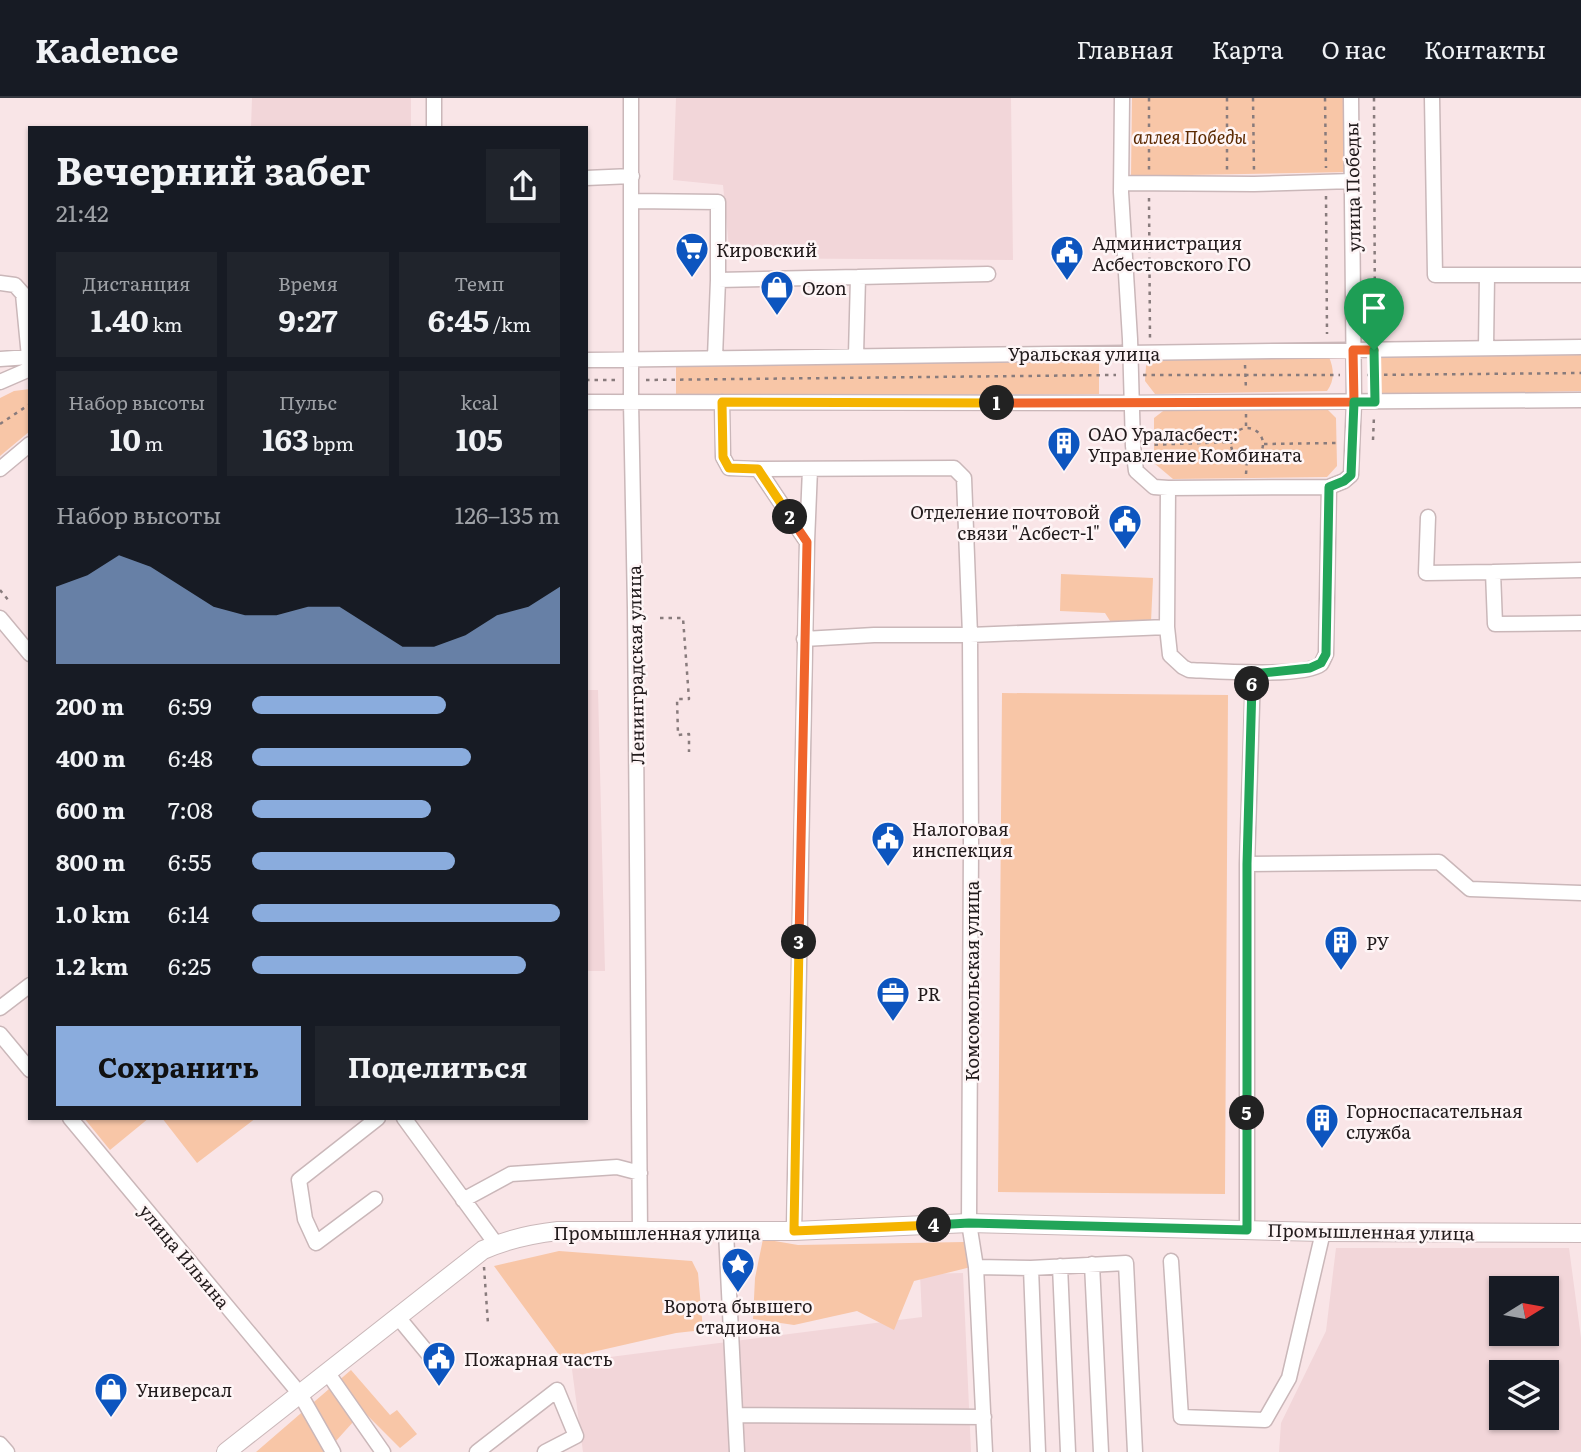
<!DOCTYPE html>
<html lang="ru">
<head>
<meta charset="utf-8">
<style>
	body { margin:0; font-family:Literata,serif; background:#20242c; color:#f1f3f6; height:100vh; display:flex; flex-direction:column; font-size:26px; white-space:nowrap }
	* { box-sizing:border-box; margin:0 }
	p { font-size:23px; color:#9ea1a6 }
	.icon { flex:none; width:38px; height:38px; fill:none; stroke:currentColor; stroke-width:2; stroke-linecap:round; stroke-linejoin:round }
	.map { position:relative; flex:1; overflow:hidden }
	.details { position:absolute; left:28px; top:28px; width:560px; height:994px; display:flex; flex-direction:column; background:#171b24; border-radius:0px; box-shadow:0 2px 5px #0004 }
	.details>* { flex:none }
	.needle { width:46px; rotate:79deg }
	.buttons { position:absolute; left:1489px; top:1178px; display:grid; gap:14px }
	.buttons a { display:grid; place-items:center; width:70px; height:70px; border-radius:0px; background:#171b24; box-shadow:0 2px 5px #0004; font-size:35px }
	.pin { position:absolute; display:grid; place-items:center; width:60px; height:60px; color:#fff; margin:-72px -30px; border-radius:50% 50% 50% 0; rotate:-45deg; box-shadow:0 0 7px #0007 }
	.pin .icon { rotate:45deg }
	.km { position:absolute; width:35px; height:35px; margin:-18px; border-radius:50%; background:#222; color:#fff; font-size:19px; line-height:35px; text-align:center }
	.round { display:grid; place-items:center; flex:none; width:74px; height:74px; border-radius:0px; background:#20242c }
	.overview { display:flex; align-items:center; justify-content:space-between; height:119px; padding:0 28px }
	h1 { font-size:38px; font-weight:700; line-height:52px }
	.stats { display:grid; grid-template-columns:repeat(3,1fr); gap:10px; height:119px; padding:7px 28px }
	.stats div { display:grid; align-content:center; border-radius:0px; background:#20242c; text-align:center }
	.stats b { font-size:30px; font-weight:700 }
	.stats small { font-size:19px; font-weight:400 }
	.stats p { font-size:19px }
	.chart { height:196px; padding:14px 28px }
	.chart p { display:flex; justify-content:space-between }
	.chart svg { width:100%; height:126px; margin-top:7px; fill:#8aacdd; opacity:.7 }
	.primary-button { display:flex; gap:14px; margin-top:auto; padding:14px 28px }
	.primary-button a { flex:1; height:80px; border-radius:0px; background:#8aacdd; color:#111; font-size:28px; font-weight:700; line-height:80px; text-align:center }
	.primary-button a+a { background:#20242c; color:#f1f3f6 }
	ul { padding:0 28px; list-style:none; font-size:23px }
	li { display:grid; grid-template-columns:112px 84px 1fr; align-items:center; height:52px }
	li i { height:18px; border-radius:9px; background:#8aacdd }
	header { display:flex; align-items:center; gap:42px; box-sizing:border-box; height:98px; padding:0 35px; background:#171b24; border-bottom:2px solid #363941 }
	header strong { font-size:33px }
	nav { display:flex; gap:38px; margin-inline-start:auto; font-size:24px }
	.map>svg:first-child { display:block }
</style>
</head>
<body>
<header>
<strong>Kadence</strong>
<nav><a>Главная</a><a>Карта</a><a>О нас</a><a>Контакты</a></nav>
</header>
<div class="map">
<svg width="1581" height="1354" viewBox="0 0 1581 1354">
	<rect width="100%" height="100%" fill="#f9e5e7"/>
	<!-- built -->
	<path fill="#f2d6d9" fill-rule="evenodd" d="M252,0H411V30H251Z
		M676,0H1011L1013,162L730,160L723,87L673,82Z
		M586,592H598L605,873H586Z
		M1336,1150H1569L1581,1240V1354H1279L1281,1325L1326,1233ZM1502,1190H1547V1236H1502ZM1502,1274H1547V1320H1502Z
		M963,1175L971,1354H583L571,1264L922,1219L920,1176Z"/>
	<!-- green -->
	<path fill="#f8c6a7" d="M1132,0H1347L1349,74L1131,78Z
		M1581,257V293L1380,297V259Z
		M1153,258L1329,259C1334,271 1335,282 1327,293L1155,296L1145,283L1146,268Z
		M1099,264V296L676,297V266Z
		M30,291V333L0,358V300L14,293Z
		M1167,310L1328,312L1336,320L1337,368L1327,379L1173,381L1154,365V320Z
		M1061,476L1153,480L1151,524L1112,526L1105,515L1060,513Z
		M1002,595L1228,597L1225,1096L998,1094Z
		M84,1020H149L110,1052Z
		M162,1020H256L197,1065Z
		M763,1141L798,1147L964,1144L971,1169L914,1183L894,1232L857,1213L794,1227L753,1221L755,1180Z
		M559,1153L692,1163L698,1175L703,1232L676,1235L562,1261L494,1168Z
		M351,1272L390,1317L397,1312L417,1336L400,1350L363,1313L326,1354H256Z"/>
	<g fill="none" stroke-linecap="round" stroke-linejoin="round">
		<defs>
			<path id="minor" d="M631,0V304L635,510L640,1134
				M1122,0L1121,94L1130,241L1133,348L1136,373L1154,389L1168,390L1329,389L1344,383L1351,377L1354,304L1351,0
				M1432,0L1435,177H1581
				M434,30V0
				M586,80L632,78
				M1122,85L1254,86L1353,83
				M633,103L718,104V182
				M0,185L15,187L23,196L29,259
				M1486,250L1487,178
				M856,257L858,179L988,176
				M715,259L718,182L858,179
				M0,261L29,259L30,265
				M586,262L1581,249
				M0,284L30,271
				M586,304L1132,305L1581,302
				M722,304L723,359L729,370L758,371L807,444L794,1133
				M0,371L30,346
				M758,371L954,370L964,380L970,537L971,747L969,1125L976,1169L985,1354
				M1168,390L1167,529L1170,557L1183,569L1189,572C1213,573 1304,580 1321,566C1322,565 1325,558 1326,556L1329,389
				M1428,419L1426,475L1493,474
				M807,444L810,371
				M1581,472L1493,474L1495,526L1581,525
				M0,520L30,556
				M804,541L874,537H970L1167,529
				M1247,766L1439,764L1470,791L1581,795
				M0,910L30,887
				M0,936L30,972
				M70,1020L300,1296L333,1354
				M404,1020L496,1146
				M375,1101L316,1145L305,1121L299,1082L378,1020
				M463,1102L511,1076L617,1069L640,1075
				M1247,1132V766L1253,576
				M726,1134L737,1354
				M1171,1163L1181,1319L1265,1322L1289,1280L1323,1134
				M1092,1166L1101,1354
				M1060,1168L1068,1354
				M976,1169L1031,1170L1126,1165L1135,1354
				M1031,1170L1038,1354
				M397,1218L430,1258
				M327,1274L383,1354
				M736,1317L984,1319
				M0,1346L7,1354
				M477,1354L557,1292L576,1338L545,1354"/>
			<path id="major" d="M226,1354L483,1152C508,1141 531,1136 558,1133H794L969,1125L1323,1134L1581,1135"/>
		</defs>
		<!-- minor casing -->
		<use href="#minor" stroke="#cab7b9" stroke-width="17"/>
		<!-- major casing -->
		<use href="#major" stroke="#cab7b9" stroke-width="20"/>
		<!-- path -->
		<path stroke="#887b7c" stroke-width="2.5" stroke-dasharray="3.5 5" stroke-linecap="butt" d="M1149,0V73
			M1227,0V74
			M1253,0L1254,74
			M1325,0L1326,70
			M1374,0L1375,238
			M1326,98L1327,236
			M1149,100L1150,241
			M1374,265L1375,290
			M1245,267L1246,292
			M1143,277H1340
			M1367,277L1581,275
			M586,282H619
			M646,282L1116,277
			M1246,316V329
			M0,326L30,306
			M1231 346a16 16 0 1 1 32 0a16 16 0 1 1-32 0Z
			M1373,342L1374,318
			M1264,346L1337,345
			M1146,347L1231,344
			M1246,376L1247,362
			M0,492L9,503
			M660,520H683L689,601H677L678,637L689,636V654
			M484,1169L488,1226"/>
		<!-- minor -->
		<use href="#minor" stroke="#fff" stroke-width="14"/>
		<!-- major -->
		<use href="#major" stroke="#fff" stroke-width="18"/>
	</g>
	<g fill="none" stroke-linecap="round" stroke-linejoin="round">
		<defs>
			<path id="split-1" d="M997,305L1354,304L1353,252H1374"/>
			<path id="split-2" d="M790,419L758,371L729,370L723,359L722,304L997,305"/>
			<path id="split-3" d="M790,419L807,444L799,844"/>
			<path id="split-4" d="M799,844L794,1133L934,1127"/>
			<path id="split-5" d="M934,1127L969,1125L1247,1132V1015"/>
			<path id="split-6" d="M1247,1015V766L1252,586"/>
			<path id="split-7" d="M1252,586L1253,576L1310,570L1321,565L1326,556L1329,389L1344,383L1351,377L1354,304H1375L1374,252"/>
		</defs>
		<!-- split-1 casing -->
		<use href="#split-1" stroke="#fff" stroke-width="14"/>
		<!-- split-2 casing -->
		<use href="#split-2" stroke="#fff" stroke-width="14"/>
		<!-- split-3 casing -->
		<use href="#split-3" stroke="#fff" stroke-width="14"/>
		<!-- split-4 casing -->
		<use href="#split-4" stroke="#fff" stroke-width="14"/>
		<!-- split-5 casing -->
		<use href="#split-5" stroke="#fff" stroke-width="14"/>
		<!-- split-6 casing -->
		<use href="#split-6" stroke="#fff" stroke-width="14"/>
		<!-- split-7 casing -->
		<use href="#split-7" stroke="#fff" stroke-width="14"/>
		<!-- split-1 -->
		<use href="#split-1" stroke="#f0652b" stroke-width="9"/>
		<!-- split-2 -->
		<use href="#split-2" stroke="#f5b400" stroke-width="9"/>
		<!-- split-3 -->
		<use href="#split-3" stroke="#f0652b" stroke-width="9"/>
		<!-- split-4 -->
		<use href="#split-4" stroke="#f5b400" stroke-width="9"/>
		<!-- split-5 -->
		<use href="#split-5" stroke="#22a559" stroke-width="9"/>
		<!-- split-6 -->
		<use href="#split-6" stroke="#22a559" stroke-width="9"/>
		<!-- split-7 -->
		<use href="#split-7" stroke="#22a559" stroke-width="9"/>
	</g>
	<!-- icons -->
	<defs>
		<symbol id="supermarket-pin" viewBox="-11 -11 22 30"><path d="M0 17L-7.5 6A9.5 9.5 0 1 1 7.5 6Z" fill="#0d55bf" stroke="#fef5f6"/><path d="M-6-5.5h2.5l.6 2H6L4.5 2H-2.5L-4.4-4H-6ZM-1.5 3.2a1.3 1.3 0 1 0 .1 0ZM3 3.2a1.3 1.3 0 1 0 .1 0Z" fill="#fff"/></symbol>
		<symbol id="civic-pin" viewBox="-11 -11 22 30"><path d="M0 17L-7.5 6A9.5 9.5 0 1 1 7.5 6Z" fill="#0d55bf" stroke="#fef5f6"/><path d="M-.6-6.5H3V-4.5H.6V-3L4-1V1h2V6H-6V1h2V-1L-.6-3ZM-1.2 2.5V6h2.4V2.5Z" fill="#fff"/></symbol>
		<symbol id="shop-pin" viewBox="-11 -11 22 30"><path d="M0 17L-7.5 6A9.5 9.5 0 1 1 7.5 6Z" fill="#0d55bf" stroke="#fef5f6"/><path d="M-5-2.5h2.3a2.7 3.5 0 0 1 5.4 0H5L5.5 6h-11ZM-1.5-2.5h3a1.5 2.3 0 0 0-3 0Z" fill="#fff"/></symbol>
		<symbol id="building-pin" viewBox="-11 -11 22 30"><path d="M0 17L-7.5 6A9.5 9.5 0 1 1 7.5 6Z" fill="#0d55bf" stroke="#fef5f6"/><path d="M-4-6H4V6H1V3H-1V6H-4ZM-2.5-4.3h1.7v1.8h-1.7ZM.8-4.3h1.7v1.8H.8ZM-2.5-1h1.7V.8h-1.7ZM.8-1h1.7V.8H.8Z" fill="#fff"/></symbol>
		<symbol id="office-pin" viewBox="-11 -11 22 30"><path d="M0 17L-7.5 6A9.5 9.5 0 1 1 7.5 6Z" fill="#0d55bf" stroke="#fef5f6"/><path d="M-6-3h4V-5.5h4V-3h4V5H-6ZM-1-4.5V-3h2v-1.5ZM-6 0V1H6V0Z" fill="#fff"/></symbol>
		<symbol id="sight-pin" viewBox="-11 -11 22 30"><path d="M0 17L-7.5 6A9.5 9.5 0 1 1 7.5 6Z" fill="#0d55bf" stroke="#fef5f6"/><path d="M0-6L1.8-2.2L6-1.7L2.9 1.2L3.7 5.4L0 3.3L-3.7 5.4L-2.9 1.2L-6-1.7L-1.8-2.2Z" fill="#fff"/></symbol>
	</defs>
	<g fill-rule="evenodd">
		<use href="#supermarket-pin" x="673" y="132" width="38" height="52"/>
		<use href="#civic-pin" x="1048" y="135" width="38" height="52"/>
		<use href="#shop-pin" x="758" y="170" width="38" height="52"/>
		<use href="#building-pin" x="1045" y="326" width="38" height="52"/>
		<use href="#civic-pin" x="1106" y="404" width="38" height="52"/>
		<use href="#civic-pin" x="869" y="721" width="38" height="52"/>
		<use href="#building-pin" x="1322" y="825" width="38" height="52"/>
		<use href="#office-pin" x="874" y="876" width="38" height="52"/>
		<use href="#building-pin" x="1303" y="1003" width="38" height="52"/>
		<use href="#sight-pin" x="719" y="1147" width="38" height="52"/>
		<use href="#civic-pin" x="420" y="1241" width="38" height="52"/>
		<use href="#shop-pin" x="92" y="1272" width="38" height="52"/>
	</g>
	<g text-anchor="middle" dominant-baseline="central" stroke-width="5" stroke-linejoin="round" paint-order="stroke">
		<!-- park labels -->
		<g font-size="18" font-style="italic" fill="#5b2900" stroke="#fef5f6">
			<text x="1190" y="38">аллея Победы</text>
		</g>
		<!-- street labels -->
		<g font-size="18" fill="#221b1c" stroke="#fef5f6">
			<text transform="translate(1352 89) rotate(-91)">улица Победы</text>
			<text x="1084" y="255">Уральская улица</text>
			<text transform="translate(635 567) rotate(-91)">Ленинградская улица</text>
			<text transform="translate(971 883) rotate(-90)">Комсомольская улица</text>
			<text transform="translate(1371 1133) rotate(1)">Промышленная улица</text>
			<text x="657" y="1134">Промышленная улица</text>
			<text transform="translate(185 1158) rotate(50)">улица Ильина</text>
		</g>
		<!-- poi labels -->
		<g font-size="18" fill="#221b1c" stroke="#fef5f6" text-anchor="start">
			<text x="1092" y="144">Администрация<tspan x="1092" dy="21">Асбестовского ГО</tspan></text>
			<text x="716" y="151">Кировский</text>
			<text x="802" y="189">Ozon</text>
			<text x="1088" y="335">ОАО Ураласбест:<tspan x="1088" dy="21">Управление Комбината</tspan></text>
			<text x="1100" y="413" text-anchor="end">Отделение почтовой<tspan x="1100" dy="21">связи "Асбест-1"</tspan></text>
			<text x="912" y="730">Налоговая<tspan x="912" dy="21">инспекция</tspan></text>
			<text x="1366" y="844">РУ</text>
			<text x="917" y="895">PR</text>
			<text x="1346" y="1012">Горноспасательная<tspan x="1346" dy="21">служба</tspan></text>
			<text x="738" y="1207" text-anchor="middle">Ворота бывшего<tspan x="738" dy="21">стадиона</tspan></text>
			<text x="464" y="1260">Пожарная часть</text>
			<text x="136" y="1291">Универсал</text>
		</g>
	</g>
</svg>
<div class="buttons">
<a><svg class="needle" viewBox="-14 -14 28 28"><path d="M0-13l5 13h-10z" fill="#e53935"/><path d="M0 13l5-13h-10z" fill="#9ea1a6"/></svg></a>
<a><svg class="icon" aria-label="layers" viewBox="0 0 24 24"><path d="M12 4l9 5-9 5-9-5zM3 14l9 5 9-5"/></svg></a>
</div>
<div class="pin" style="left:1374px;top:252px;background:#1e9e55"><svg class="icon" aria-label="arrive" viewBox="0 0 24 24"><path d="M6 21V4h12l-3 4 3 4H6"/></svg></div>
<b class="km" style="left:997px;top:305px">1</b>
<b class="km" style="left:790px;top:419px">2</b>
<b class="km" style="left:799px;top:844px">3</b>
<b class="km" style="left:934px;top:1127px">4</b>
<b class="km" style="left:1247px;top:1015px">5</b>
<b class="km" style="left:1252px;top:586px">6</b>
<section class="details">
<div class="overview"><div><h1>Вечерний забег</h1><p>21:42</p></div><a class="round"><svg class="icon" aria-label="share" viewBox="0 0 24 24"><path d="M12 15V3M7 8l5-5 5 5M5 13v7h14v-7"/></svg></a></div>
<div class="stats">
<div><p>Дистанция</p><b>1.40<small> km</small></b></div>
<div><p>Время</p><b>9:27</b></div>
<div><p>Темп</p><b>6:45<small> /km</small></b></div>
</div>
<div class="stats">
<div><p>Набор высоты</p><b>10<small> m</small></b></div>
<div><p>Пульс</p><b>163<small> bpm</small></b></div>
<div><p>kcal</p><b>105</b></div>
</div>
<div class="chart"><p><span>Набор высоты</span>126–135 m</p>
<svg viewBox="0 0 160 44" preserveAspectRatio="none"><path d="M0 44V17L10 13L20 6L30 10L40 17L50 24L60 27L70 27L80 24L90 24L100 31L110 38L120 38L130 34L140 27L150 24L160 17V44z"/></svg>
</div>
<ul>
<li><b>200 m</b>6:59<i style="width:63%"></i></li>
<li><b>400 m</b>6:48<i style="width:71%"></i></li>
<li><b>600 m</b>7:08<i style="width:58%"></i></li>
<li><b>800 m</b>6:55<i style="width:66%"></i></li>
<li><b>1.0 km</b>6:14<i style="width:100%"></i></li>
<li><b>1.2 km</b>6:25<i style="width:89%"></i></li>
</ul>
<div class="primary-button"><a>Сохранить</a><a>Поделиться</a></div>
</section>
</div>
</body>
</html>
